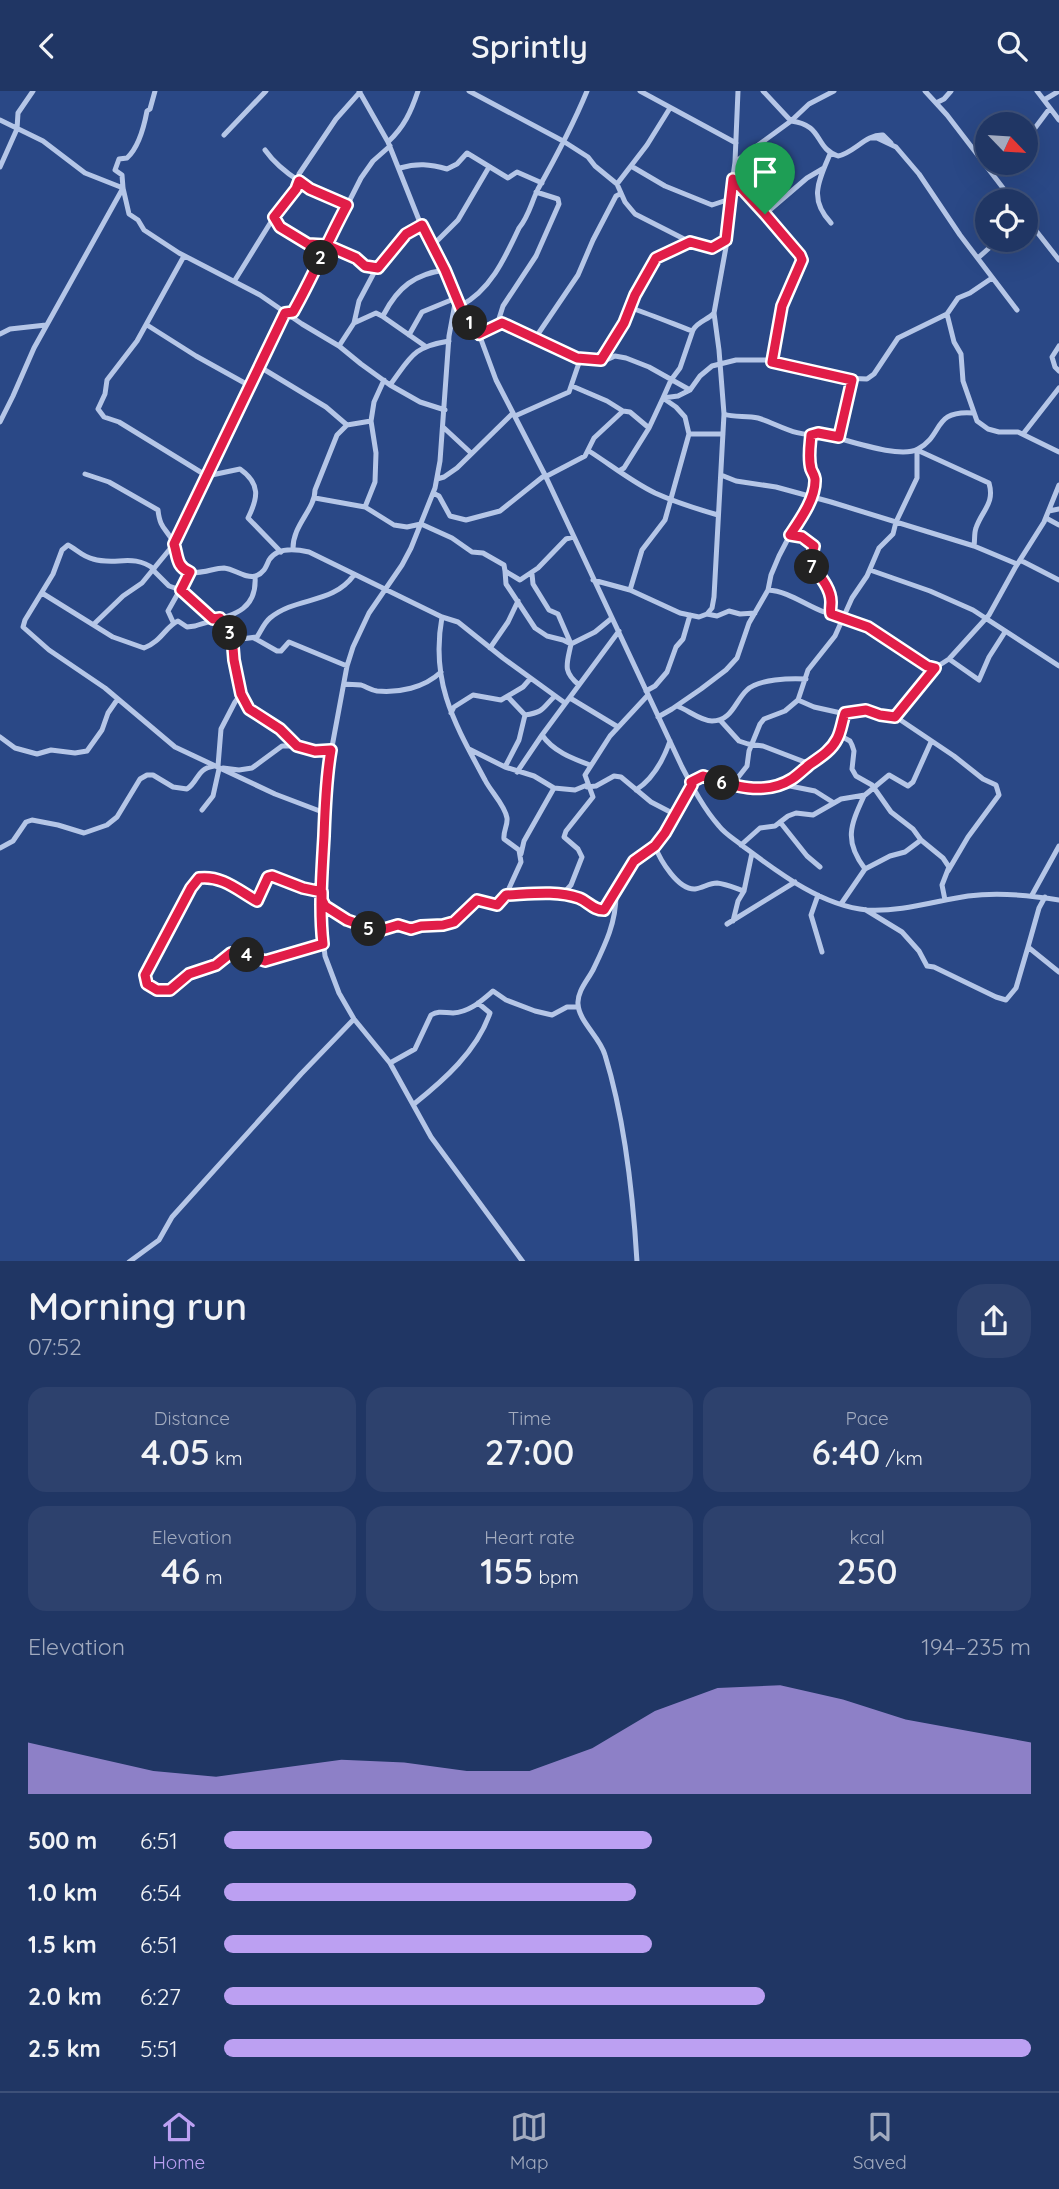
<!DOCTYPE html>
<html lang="en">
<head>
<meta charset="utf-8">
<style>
	body { margin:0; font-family:Quicksand,sans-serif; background:#2d416d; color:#f1f3f6; height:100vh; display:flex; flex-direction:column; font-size:26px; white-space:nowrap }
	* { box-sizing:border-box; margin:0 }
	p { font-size:23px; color:#a2abbf }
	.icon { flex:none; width:38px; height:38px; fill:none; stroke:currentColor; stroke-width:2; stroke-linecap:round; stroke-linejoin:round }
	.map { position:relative; height:1170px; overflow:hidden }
	.panel { display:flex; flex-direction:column; background:#203664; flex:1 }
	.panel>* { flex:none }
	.needle { width:46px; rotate:115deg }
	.controls { position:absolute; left:975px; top:21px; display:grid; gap:14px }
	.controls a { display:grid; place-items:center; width:63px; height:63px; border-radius:50%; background:#203664; box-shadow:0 7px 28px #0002,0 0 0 2px #3d5078; font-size:35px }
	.pin { position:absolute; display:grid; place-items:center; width:60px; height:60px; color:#fff; margin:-72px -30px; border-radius:50% 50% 50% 0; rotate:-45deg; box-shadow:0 0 7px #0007 }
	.pin .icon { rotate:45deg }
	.km { position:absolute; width:35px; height:35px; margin:-18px; border-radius:50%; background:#222; color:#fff; font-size:19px; line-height:35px; text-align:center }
	.round { display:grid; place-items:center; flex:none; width:74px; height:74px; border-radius:28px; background:#2d416d }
	.overview { display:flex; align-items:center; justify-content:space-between; height:119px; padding:0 28px }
	h1 { font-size:38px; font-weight:600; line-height:52px }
	.figures { display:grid; grid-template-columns:repeat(3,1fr); gap:10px; height:119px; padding:7px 28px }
	.figures div { display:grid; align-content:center; border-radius:18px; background:#2d416d; text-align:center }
	.figures b { font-size:35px; font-weight:600 }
	.figures small { font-size:19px; font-weight:400 }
	.figures p { font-size:19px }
	.chart { height:196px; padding:14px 28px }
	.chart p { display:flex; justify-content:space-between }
	.chart svg { width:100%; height:126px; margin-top:7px; fill:#bca0f2; opacity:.7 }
	ul { padding:0 28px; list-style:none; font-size:23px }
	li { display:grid; grid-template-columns:112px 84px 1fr; align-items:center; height:52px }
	li i { height:18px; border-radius:9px; background:#bca0f2 }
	header { display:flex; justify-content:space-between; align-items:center; height:91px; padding:0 28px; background:#203664; font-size:32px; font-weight:600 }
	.dock { display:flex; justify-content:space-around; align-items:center; height:98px; border-top:2px solid #3d5078; background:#203664; font-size:19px; color:#a2abbf }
	.dock a { display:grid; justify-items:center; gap:4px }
	.dock .selected { color:#bca0f2 }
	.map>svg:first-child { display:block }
</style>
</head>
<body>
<header><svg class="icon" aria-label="back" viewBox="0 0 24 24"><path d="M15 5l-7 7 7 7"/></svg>Sprintly<svg class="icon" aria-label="search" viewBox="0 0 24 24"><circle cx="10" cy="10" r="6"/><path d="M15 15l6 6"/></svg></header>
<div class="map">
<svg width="1059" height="1171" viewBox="0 0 1059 1171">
	<rect width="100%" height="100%" fill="#2a4886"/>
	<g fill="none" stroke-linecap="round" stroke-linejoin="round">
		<!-- minor -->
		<path stroke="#b5c6e7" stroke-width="5" d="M155,0L150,18L147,20C144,36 139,56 127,67L119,68L115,79L122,84L123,97L129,123L138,129L144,139L179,162L260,204L302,233L339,255L361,273L390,294L420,311L445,319
			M359,0L388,51L421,134L445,179L464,225L479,243L496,289L545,384L682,676C693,697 704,718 719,735C726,744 736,749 744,756C779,782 822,815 867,819C901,821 935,810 968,805C999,801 1029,804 1059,809
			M469,0L563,50L588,66L595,75L617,93L625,111L635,123L690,151L712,157L726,149
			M640,0L736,52
			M763,0L791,30L809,13L834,0
			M925,0L947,24L1013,110
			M1037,0L1050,17
			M1044,9L1059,0
			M936,12L944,8L951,0
			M0,29L43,50L85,82L123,97
			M224,44L266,0
			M871,47H877L896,56L919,83L960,144L1017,219
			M1026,49L1050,17L1059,29
			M388,51C404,36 411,21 418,0
			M265,59C285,87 317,100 347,114
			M830,63C819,89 808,108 831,132
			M735,71L791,30C824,34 814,57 838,65C854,62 866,43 883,44L891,52
			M631,75L665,95L712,114L730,108
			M0,76L17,38L18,22L33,0
			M400,77C417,72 430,73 447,78L457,73L467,62L508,87L517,81L542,92
			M733,88L801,166L782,215L772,271
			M617,93L647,54L670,17
			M765,123L807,87L824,77
			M274,126L280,136L308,153L326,154L356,167L365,175L378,177L406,143L421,134
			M1026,127L1059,169
			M433,154L458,129L489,76
			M184,165L137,250L107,289L105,303L98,318L104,326L119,331L207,385L240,378C261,393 258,407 248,427L281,461
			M978,167L998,149
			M235,189L274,126L296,98L299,90V83L336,28L360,1
			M460,215C490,200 505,167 519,137C529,125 531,112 538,98C556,66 573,34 587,0
			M631,217C652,224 671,232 692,240
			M947,223L954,251L961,263L963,290L977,330L988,338L999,341H1018L1059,361
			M382,225L425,255
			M354,232L376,222L382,225L384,223C398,196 415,183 445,179
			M147,234L196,265L250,295
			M497,234L503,215L536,165L559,113L558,108L536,101
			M0,243L10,238L46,234
			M479,243L502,232L577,267L589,266L604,270L615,265L626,267L649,276L690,299
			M409,244L422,221L456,207L449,245L440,370L435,397L411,457L402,474L369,522L353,556L347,575L329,672L322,772V838L325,865L339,902L354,928L390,972L431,1046L523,1171
			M536,246L578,184L593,149L616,105L620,103
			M339,255L354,232L359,210L376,178
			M1059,255L1052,266L1055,276L1059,280
			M601,269L624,232L635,204L656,167L690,151
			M260,276L326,316L347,334
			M390,294C411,266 412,256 449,250
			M572,295L607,310L623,320
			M724,323C734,327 747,324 758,327C776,332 799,348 818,342C841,346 898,369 918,358C944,344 932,319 973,322
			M515,325L569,301L581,266
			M0,331L13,305L34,257L123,97
			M443,336L471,362
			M689,343H723
			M1023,343L1059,297
			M839,346L852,289
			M589,360C611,374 632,391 655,402C675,411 697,418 718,424
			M619,380L624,377L649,337
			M85,383L109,391L158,419C160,438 166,437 174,452C179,462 174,474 187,480C197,485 213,477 224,477C235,478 245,488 256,485C264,482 266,476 269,469C277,456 296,458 309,461L442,526C430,592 455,633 485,689C491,701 505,714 507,727C508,734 503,740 504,748L519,759L521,771L506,804
			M721,384L736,390L776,396L831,411L974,455L1017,473
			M545,386L585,365L594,347L623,320L630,321L649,337L663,307L678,305L690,299L700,285L712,275L736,269H767L842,287L867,288L874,283L898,247L947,223L958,207L970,202L992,187
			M437,388L444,386L457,377L513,322
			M433,402L439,405L450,425L466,429L500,420L545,384
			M315,407L365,416L394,434L407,436L421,433L452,447L472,461L483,462L504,474L505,480L520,489L538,477L566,448L573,446
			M365,416L375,391L376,362L371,330L374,311L384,289
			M1049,420L1059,418
			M1046,427L1059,434
			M790,444L802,446L814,455L810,474C819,483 831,498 831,511C831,515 830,519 831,523
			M293,459C292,434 315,419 315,399L337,344L347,334L371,330
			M1020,469L1059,489
			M154,478C133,462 116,475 93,468C83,466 76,458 68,454L62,459L53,483L25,529L23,536L49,559L105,597L175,656L275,703L325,722
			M153,479L169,495L181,499L195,510L213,529
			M870,479L930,500L973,519L1059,575
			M505,480L506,493L535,537L547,545L563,549L571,553C567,573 562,580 579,594
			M532,483L533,493L549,519L558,523L571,553L595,541L612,527
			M593,489L630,499L642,459L665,429L689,343L685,326L676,316L663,307L671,289L680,277L693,239C698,230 708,229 714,222
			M630,499L680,522L699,526L707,523L717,525L729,520L740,523L755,522
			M768,499C788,500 805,514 824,521C839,526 856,530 870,537C884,545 924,576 935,577L949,568L989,524L1015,477L1044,431L1059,394
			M42,502L113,546L144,557C162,550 165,536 178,530L187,536L195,535C224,525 258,525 255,485
			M707,523L712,517L714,506L724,323L719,259L714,222L726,156L728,121L735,71L738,0
			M442,526L458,531L503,567L565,612
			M220,527L232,544L234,569L241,603L246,613L257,624L280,638L296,654
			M173,531L168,520L190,481
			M94,533L123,505L142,492L174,453L285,222L293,221L361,87L373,70L390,55
			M254,547L277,560H281L289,551L347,575
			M233,549L257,546C261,540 264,532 270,527C297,505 332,514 354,484
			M490,557L508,531L518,510
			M949,568L979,589L989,566L1005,541
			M344,593C349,594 356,593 361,594C367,596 371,599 377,600C399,602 424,597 441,581
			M646,600L655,595L667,581L676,556L683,548L690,524
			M508,606L525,624C545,621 542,617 555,605
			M570,607L618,636
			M798,609L808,579L835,545L852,507L867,485L879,457L893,443L896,431L917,387V359L989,392C995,413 982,419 976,437C974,442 975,449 974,455
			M677,615C688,619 701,630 712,630C732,630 735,610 747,599C758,588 791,587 806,588
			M451,622L454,616L473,604L501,609L523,596L530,588
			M658,626L672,618L701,598L726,579L737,567L749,532L768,499L771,484L779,465L812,402L815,386L811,377L809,364L811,344
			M896,626L935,577
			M720,629L739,650L748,653L763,655L810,673
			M542,644C553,660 571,667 590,674
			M839,644L850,650L852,654L854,660L852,678L856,685L872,694L891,721L913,738L921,749L943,767L949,776L942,794L945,809
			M0,646L15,657L37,663L51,659L75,662L87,660L102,639L108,622L117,609
			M469,658L505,676L534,685L554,697L524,750L521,763
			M218,675L221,638L235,611L241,603
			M505,676L519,649L525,624
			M223,677L239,679L252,677L282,655H297L315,660L331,659
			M517,681L542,644L619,540
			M691,691L703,685L718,691L736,689L747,675L749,660L760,633L764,628L785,620L798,609L814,616L841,622L866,619L880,624L896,626L954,665L983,688L996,694L999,704L968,746L948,780
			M729,692L733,695L751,698L771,697L790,689L819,668L835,651L845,622
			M780,693L815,700L834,712
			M587,696L596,695L614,685L621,686L651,711L676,724
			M554,697L575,699L587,694
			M636,699C653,688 663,670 670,650
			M864,705C850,735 844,750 865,778
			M202,719L213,705L219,678
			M780,731L807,765L820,776
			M741,754L760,737L775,735L788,725L796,722L813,724L841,708L865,704L889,684L908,695L913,691L931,651
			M655,755C660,769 678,799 695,798C703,797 709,792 717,792C726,793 735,797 744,800
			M0,757L13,750L26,731L32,729L58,734L84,742L107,734L117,726L140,688L147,684H153L173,696L187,698C199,690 196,678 214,675
			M322,801L303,797L270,785L257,810C239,800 222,783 199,787L191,797L144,885L147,893L163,900L170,899L189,883L216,874L231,862H242L265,870L323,853
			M562,804L571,794L582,766L578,758L564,746L566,740L593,706L585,684L610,645L648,604
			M616,804C616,832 605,854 593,879C587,890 577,901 578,913C579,931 600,946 605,964C625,1029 633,1103 637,1171
			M818,804L811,824L822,861
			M1032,804L1059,755
			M1045,806L1039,817L1028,856L1059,881
			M323,811L325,815L347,829L378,840L398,834L411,838L421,835L443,834L454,831L477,809L497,814L506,804C529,803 557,799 579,807C588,811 593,819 604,819L633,770L655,755L665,742L692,694
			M841,813L865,778L890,765L905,761L921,749
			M866,819L902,841L919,860L927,875L934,876L996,906L1006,909L1016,897L1028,856
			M733,830L738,810L744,800L752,762
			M727,833L795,791
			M390,972L415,958L431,924C439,919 445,922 453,922C470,921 481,910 493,900L506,909L535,920L552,924L567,916H578
			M414,1013C444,989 477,960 490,922L478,912
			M129,1171L159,1149L172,1126L301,983L354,928"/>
	</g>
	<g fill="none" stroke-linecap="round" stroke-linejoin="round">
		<defs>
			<path id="route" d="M765,123L733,88L726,149L712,157L690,151L656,167L635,204L624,232L601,269L577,267L502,232L479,243L464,225L445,179L422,134L406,143L378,177L365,175L356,167L326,154L308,153L280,136L274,126L296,98L299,90L310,98L347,114C328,149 313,186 293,221L285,222L174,453C178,465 176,476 190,481L181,499L213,528L220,527L232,544L234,569L241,603L249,618L280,638L297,655L315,660L331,659C326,687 325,717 324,745C322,781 319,818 323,853L265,870L242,862H231L216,874L189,883L170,899H157L147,893L145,884L191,797L199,787C222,784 239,800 257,810L268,786L272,785L303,797L322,801V809L325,815L347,829L378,840L398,834L411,838L421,835L443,834L454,831L477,809L497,814L506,804C529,803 557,799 579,807C589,811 593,819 604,819L634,770L655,755L665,742L692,694L691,691L703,685C730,694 764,706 792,688C798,684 803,679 809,674C819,667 831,660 837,648C841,641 842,631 845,622L866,619L880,624L895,626L935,577L927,575L868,536L831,523C830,519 831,515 831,511C831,498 819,483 810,474L814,455L802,446L790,444C800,429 816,407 815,388C814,383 813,383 811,378C808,367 810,355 811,344L818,342L839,346L852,289L772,271L782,215L802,169L800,164L765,123"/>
		</defs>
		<!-- route casing -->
		<use href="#route" stroke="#fff" stroke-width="14"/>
		<!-- route -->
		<use href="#route" stroke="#e11d48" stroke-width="9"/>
	</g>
</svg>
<div class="controls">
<a><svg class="needle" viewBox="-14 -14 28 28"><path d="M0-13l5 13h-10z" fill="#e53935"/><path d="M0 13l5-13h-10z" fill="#a2abbf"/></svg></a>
<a><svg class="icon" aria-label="locate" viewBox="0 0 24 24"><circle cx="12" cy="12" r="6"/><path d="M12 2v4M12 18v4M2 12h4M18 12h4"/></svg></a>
</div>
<div class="pin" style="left:765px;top:123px;background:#1e9e55"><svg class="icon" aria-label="arrive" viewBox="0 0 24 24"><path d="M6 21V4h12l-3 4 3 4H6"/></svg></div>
<b class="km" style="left:470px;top:232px">1</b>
<b class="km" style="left:321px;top:167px">2</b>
<b class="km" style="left:230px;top:542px">3</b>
<b class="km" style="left:247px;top:864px">4</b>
<b class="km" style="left:369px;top:838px">5</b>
<b class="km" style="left:722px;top:692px">6</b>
<b class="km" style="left:812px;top:476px">7</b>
</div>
<section class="panel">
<div class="overview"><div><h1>Morning run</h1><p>07:52</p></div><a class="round"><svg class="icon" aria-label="share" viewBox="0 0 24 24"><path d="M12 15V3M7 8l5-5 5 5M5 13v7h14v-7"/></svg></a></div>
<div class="figures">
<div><p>Distance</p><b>4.05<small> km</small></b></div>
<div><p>Time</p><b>27:00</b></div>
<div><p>Pace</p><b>6:40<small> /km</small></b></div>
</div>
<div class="figures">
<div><p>Elevation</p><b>46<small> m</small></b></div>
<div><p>Heart rate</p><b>155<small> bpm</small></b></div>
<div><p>kcal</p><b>250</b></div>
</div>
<div class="chart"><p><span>Elevation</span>194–235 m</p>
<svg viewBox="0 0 160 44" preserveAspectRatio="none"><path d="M0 44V26L10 31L20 36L30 38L40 35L50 32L60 33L70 36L80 36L90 28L100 15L110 7L120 6L130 11L140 18L150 22L160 26V44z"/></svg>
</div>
<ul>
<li><b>500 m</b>6:51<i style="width:53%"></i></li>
<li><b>1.0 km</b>6:54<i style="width:51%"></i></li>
<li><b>1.5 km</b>6:51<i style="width:53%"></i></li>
<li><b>2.0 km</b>6:27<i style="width:67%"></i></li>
<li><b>2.5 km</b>5:51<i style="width:100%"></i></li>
</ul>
</section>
<nav class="dock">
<a class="selected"><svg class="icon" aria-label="home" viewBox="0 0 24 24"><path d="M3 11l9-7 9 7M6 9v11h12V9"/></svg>Home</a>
<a><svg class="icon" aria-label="map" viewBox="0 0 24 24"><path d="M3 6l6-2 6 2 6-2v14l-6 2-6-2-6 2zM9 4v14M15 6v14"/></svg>Map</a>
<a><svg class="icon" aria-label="saved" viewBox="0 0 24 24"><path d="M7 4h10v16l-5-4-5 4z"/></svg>Saved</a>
</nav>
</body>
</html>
